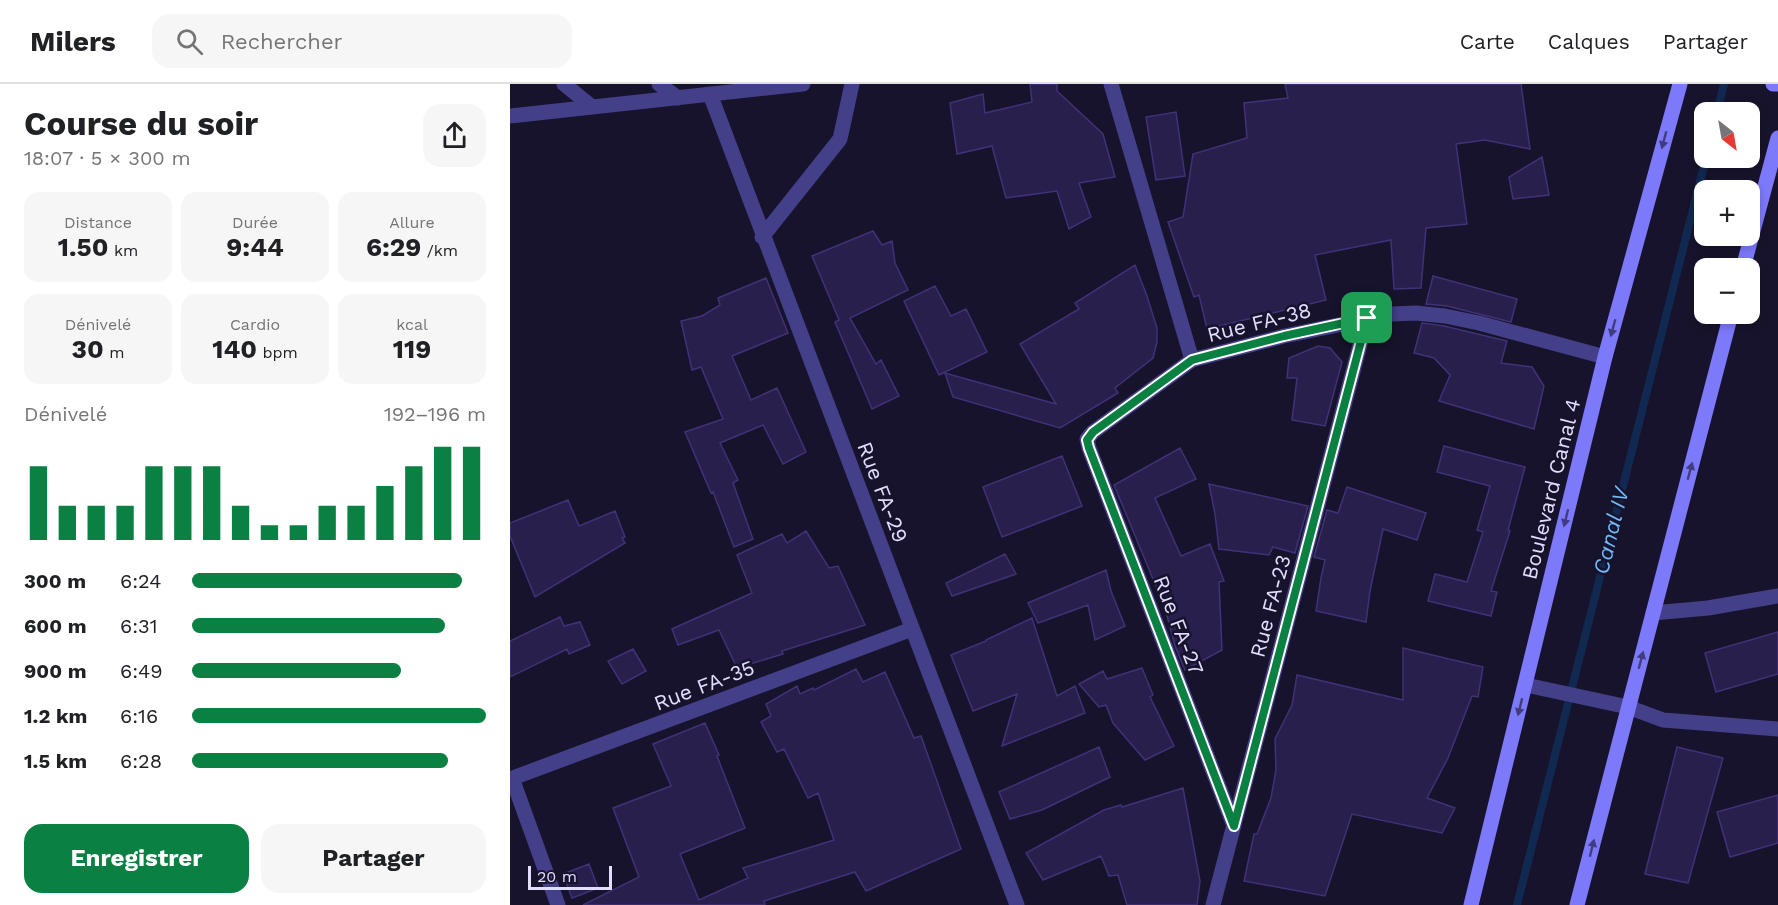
<!DOCTYPE html>
<html lang="fr">
<head>
<meta charset="utf-8">
<style>
	body { margin:0; font-family:"Work Sans",sans-serif; background:#f6f6f6; color:#202124; height:100vh; display:flex; flex-direction:column; font-size:22px; white-space:nowrap }
	* { box-sizing:border-box; margin:0 }
	p { font-size:20px; color:#757577 }
	.icon { flex:none; width:33px; height:33px; fill:none; stroke:currentColor; stroke-width:2; stroke-linecap:round; stroke-linejoin:round }
	.map { position:relative; flex:1; overflow:hidden }
	.drawer { display:flex; flex-direction:column; background:#fff; width:510px }
	.drawer>* { flex:none }
	.needle { width:39px; rotate:149deg }
	.buttons { position:absolute; left:1184px; top:18px; display:grid; gap:12px }
	.buttons a { display:grid; place-items:center; width:66px; height:66px; border-radius:12px; background:#fff; box-shadow:0 3px 9px #0003; font-size:30px }
	.scale { position:absolute; left:18px; bottom:15px; width:84px; box-sizing:border-box; padding-left:6px; border:3px solid #e2defe; border-top:0; font-size:16px; line-height:21px; white-space:nowrap; color:#e2defe; -webkit-text-stroke:4px #17132c; paint-order:stroke }
	.pin { position:absolute; display:grid; place-items:center; width:51px; height:51px; color:#fff; margin:-26px; border-radius:12px; box-shadow:0 3px 9px #0006 }
	.round { display:grid; place-items:center; flex:none; width:63px; height:63px; border-radius:18px; background:#f6f6f6 }
	.head { display:flex; align-items:center; justify-content:space-between; height:102px; padding:0 24px }
	h1 { font-size:33px; font-weight:700; line-height:45px }
	.stats { display:grid; grid-template-columns:repeat(3,1fr); gap:9px; height:102px; padding:6px 24px }
	.stats div { display:grid; align-content:center; border-radius:15px; background:#f6f6f6; text-align:center }
	.stats b { font-size:26px; font-weight:700 }
	.stats small { font-size:16px; font-weight:400 }
	.stats p { font-size:16px }
	.chart { height:168px; padding:12px 24px }
	.chart p { display:flex; justify-content:space-between }
	.chart svg { width:100%; height:108px; margin-top:6px; stroke:#0b8043; stroke-width:6 }
	.cta { display:flex; gap:12px; margin-top:auto; padding:12px 24px }
	.cta a { flex:1; height:69px; border-radius:18px; background:#0b8043; color:#fff; font-size:24px; font-weight:700; line-height:69px; text-align:center }
	.cta a+a { background:#f6f6f6; color:#202124 }
	ul { padding:0 24px; list-style:none; font-size:20px }
	li { display:grid; grid-template-columns:96px 72px 1fr; align-items:center; height:45px }
	li i { height:15px; border-radius:8px; background:#0b8043 }
	header { display:flex; align-items:center; gap:36px; box-sizing:border-box; height:84px; padding:0 30px; background:#fff; border-bottom:2px solid #e0e0e0 }
	header strong { font-size:28px }
	nav { display:flex; gap:33px; margin-inline-start:auto; font-size:21px }
	.search { width:420px; height:54px; background:#f6f6f6; display:flex; align-items:center; gap:15px; box-sizing:border-box; padding:0 21px; border-radius:18px; color:#757577; font-size:22px }
	main { display:flex; flex:1; min-height:0 }
	.map>svg:first-child { display:block }
</style>
</head>
<body>
<header>
<strong>Milers</strong>
<div class="search"><svg class="icon" aria-label="search" viewBox="0 0 24 24"><circle cx="10" cy="10" r="6"/><path d="M15 15l6 6"/></svg>Rechercher</div>
<nav><a>Carte</a><a>Calques</a><a>Partager</a></nav>
</header>
<main>
<section class="drawer">
<div class="head"><div><h1>Course du soir</h1><p>18:07 · 5 × 300 m</p></div><a class="round"><svg class="icon" aria-label="share" viewBox="0 0 24 24"><path d="M12 15V3M7 8l5-5 5 5M5 13v7h14v-7"/></svg></a></div>
<div class="stats">
<div><p>Distance</p><b>1.50<small> km</small></b></div>
<div><p>Durée</p><b>9:44</b></div>
<div><p>Allure</p><b>6:29<small> /km</small></b></div>
</div>
<div class="stats">
<div><p>Dénivelé</p><b>30<small> m</small></b></div>
<div><p>Cardio</p><b>140<small> bpm</small></b></div>
<div><p>kcal</p><b>119</b></div>
</div>
<div class="chart"><p><span>Dénivelé</span>192–196 m</p>
<svg viewBox="0 0 160 44" preserveAspectRatio="none"><path d="M5 44V14M15 44V30M25 44V30M35 44V30M45 44V14M55 44V14M65 44V14M75 44V30M85 44V38M95 44V38M105 44V30M115 44V30M125 44V22M135 44V14M145 44V6M155 44V6"/></svg>
</div>
<ul>
<li><b>300 m</b>6:24<i style="width:92%"></i></li>
<li><b>600 m</b>6:31<i style="width:86%"></i></li>
<li><b>900 m</b>6:49<i style="width:71%"></i></li>
<li><b>1.2 km</b>6:16<i style="width:100%"></i></li>
<li><b>1.5 km</b>6:28<i style="width:87%"></i></li>
</ul>
<div class="cta"><a>Enregistrer</a><a>Partager</a></div>
</section>
<div class="map">
<svg width="1268" height="821" viewBox="0 0 1268 821">
	<rect width="100%" height="100%" fill="#17132c"/>
	<g fill="none" stroke-linecap="round" stroke-linejoin="round">
		<!-- stream -->
		<path stroke="#112951" stroke-width="8" d="M1207,28L1214,0
			M1007,821L1196,74"/>
	</g>
	<!-- building -->
	<path fill="#291f4c" stroke="#403277" stroke-width="1.5" d="M520,0H547V7L593,50L605,93L569,99L581,133L559,145L547,107L496,114L482,62L447,70L440,19L473,10L475,29L522,18Z
		M775,0H1011L1020,65L975,56L946,60L957,140L916,144L911,204L884,205L881,156L805,171L816,216L697,245L689,211L684,213L658,138L673,133L683,70L737,54L734,19L778,14Z
		M666,28L675,92L646,96L636,33Z
		M1032,73L1039,111L1003,115L999,93Z
		M363,147L372,161L382,157L385,179L398,206L340,234L366,280L371,276L389,312L362,325L325,238L329,236L302,172Z
		M625,181L637,212L647,244V258L643,274L605,304L608,309L550,344L443,313L435,289L546,320L510,260L569,225L565,219Z
		M923,192L1007,215L1001,238L937,222L916,220Z
		M256,194L278,249L222,272L241,316L267,304L296,368L273,380L253,341L210,359L228,396L223,399L243,455L224,463L203,408L201,409L175,348L213,335L191,283L182,286L171,237L192,232L210,221L208,214Z
		M425,202L441,232L456,225L477,268L429,291L394,217Z
		M912,239L934,242L997,257L991,279L1022,283L1034,302L1024,345L929,317L940,291L924,274L904,269Z
		M808,262L820,264L832,278L815,342L782,336L787,294H777L779,274Z
		M934,362L1015,383L998,446L1000,447L981,507L987,508L981,532L918,517L925,490L957,498L973,448L967,446L980,402L927,388Z
		M670,364L686,395L645,414L671,472L700,460L714,497L709,498L712,566L675,586L665,562L655,524L604,401Z
		M552,372L572,422L492,453L473,403Z
		M699,400L798,422L785,469L763,463L759,471L709,465L705,430Z
		M837,403L916,429L907,456L873,445L860,507L856,538L806,527L811,494L815,476L804,473L817,426L828,429Z
		M58,416L69,442L105,427L115,453L112,454L115,459L25,513L0,452V439Z
		M296,447L319,484L328,482L355,541L272,567L273,570L227,584L209,546L168,561L162,545L242,509L227,471L272,450L277,459Z
		M495,470L506,490L442,512L436,499Z
		M596,486L601,507L615,542L585,556L578,521L528,539L518,519Z
		M50,533L54,542L70,538L80,561L59,570L57,565L0,593V557Z
		M522,534L547,612L565,602L575,629L492,662L507,610L463,627L441,571L476,557V556Z
		M1268,548V590L1206,608L1195,569Z
		M893,564L973,583L968,613L962,612L938,674L917,714L945,724L932,749L842,730L815,812L734,797L744,750H747L761,714L766,686L765,655L782,621L787,591L893,616Z
		M123,565L136,587L112,600L98,577Z
		M632,584L643,611L640,613L664,662L635,676L603,639L596,621L589,623L569,600L593,587L597,595Z
		M346,585L353,598L375,588L404,654L411,652L451,765L356,807L345,788L254,817L255,821H73L129,793L103,724L161,702L143,660L195,639L209,671L207,672L235,744L170,770L189,816L238,794L233,784L324,756L308,709L298,714L274,665L267,668L251,638L261,632L256,620L287,602L290,610L303,604L304,606Z
		M589,663L600,693L532,726L500,735L489,708Z
		M1167,663L1213,674L1178,799L1135,790Z
		M673,704L690,797L687,821H617L608,791L599,792L591,772L533,796L516,769L594,726L611,721L612,723Z
		M1268,711V759L1220,773L1207,728Z
		M79,780L88,804L62,814L53,790Z"/>
	<g fill="none" stroke-linecap="round" stroke-linejoin="round">
		<!-- service -->
		<path stroke="#433f89" stroke-width="15" d="M252,153L330,55L342,0
			M1143,529L1198,524L1268,512
			M1118,623L1153,636L1268,645"/>
		<!-- pedestrian -->
		<path stroke="#433f89" stroke-width="15" d="M1016,601L1118,623"/>
		<!-- minor -->
		<path stroke="#433f89" stroke-width="15" d="M54,0L81,22
			M149,0L168,14
			M601,0L682,276
			M200,10L507,821
			M0,32L293,0
			M2,694L48,821
			M0,695L402,545
			M724,742L579,364L577,355L583,348L682,276L774,252L882,230L906,229L935,232L969,239L1095,273
			M703,821L857,234"/>
		<!-- secondary -->
		<path stroke="#7d79fb" stroke-width="15" d="M1263,0H1268
			M1233,184L1268,54
			M961,821L1095,273L1170,0
			M1067,821L1221,230"/>
	</g>
	<!-- one-way arrows -->
	<defs><path id="oneway-solid" d="M-6-.8H1V-3.2L6.5 0L1 3.2V.8H-6Z" transform="scale(1.5)"/></defs>
	<g fill="#403c7f">
		<use href="#oneway-solid" transform="translate(1154 56) rotate(105)"/>
		<use href="#oneway-solid" transform="translate(1103 244) rotate(105)"/>
		<use href="#oneway-solid" transform="translate(1180 387) rotate(-75)"/>
		<use href="#oneway-solid" transform="translate(1056 434) rotate(104)"/>
		<use href="#oneway-solid" transform="translate(1131 576) rotate(-75)"/>
		<use href="#oneway-solid" transform="translate(1010 623) rotate(104)"/>
		<use href="#oneway-solid" transform="translate(1082 764) rotate(-76)"/>
	</g>
	<g fill="none" stroke-linecap="round" stroke-linejoin="round">
		<defs>
			<path id="route" d="M857,234L724,742L579,364L577,356L583,348L682,276L774,252Z"/>
		</defs>
		<!-- route casing -->
		<use href="#route" stroke="#fff" stroke-width="12"/>
		<!-- route -->
		<use href="#route" stroke="#0b8043" stroke-width="8"/>
	</g>
	<g text-anchor="middle" dominant-baseline="central" stroke-width="5" stroke-linejoin="round" paint-order="stroke">
		<!-- street labels -->
		<g font-size="21" fill="#e2defe" stroke="#17132c">
			<text transform="translate(749 238) rotate(-14)">Rue FA-38</text>
			<text transform="translate(1041 405) rotate(-76)">Boulevard Canal 4</text>
			<text transform="translate(373 408) rotate(69)">Rue FA-29</text>
			<text transform="translate(760 522) rotate(-75)">Rue FA-23</text>
			<text transform="translate(669 541) rotate(69)">Rue FA-27</text>
			<text transform="translate(194 601) rotate(-21)">Rue FA-35</text>
		</g>
		<!-- water labels -->
		<g font-size="22" font-style="italic" fill="#70b9fa" stroke="#17132c">
			<text transform="translate(1101 447) rotate(-76)">Canal IV</text>
		</g>
	</g>
</svg>
<div class="buttons">
<a><svg class="needle" viewBox="-14 -14 28 28"><path d="M0-13l5 13h-10z" fill="#e53935"/><path d="M0 13l5-13h-10z" fill="#757577"/></svg></a>
<a>+</a>
<a>−</a>
</div>
<div class="scale">20 m</div>
<div class="pin" style="left:857px;top:234px;background:#1e9e55"><svg class="icon" aria-label="arrive" viewBox="0 0 24 24"><path d="M6 21V4h12l-3 4 3 4H6"/></svg></div>
</div>
</main>
</body>
</html>
